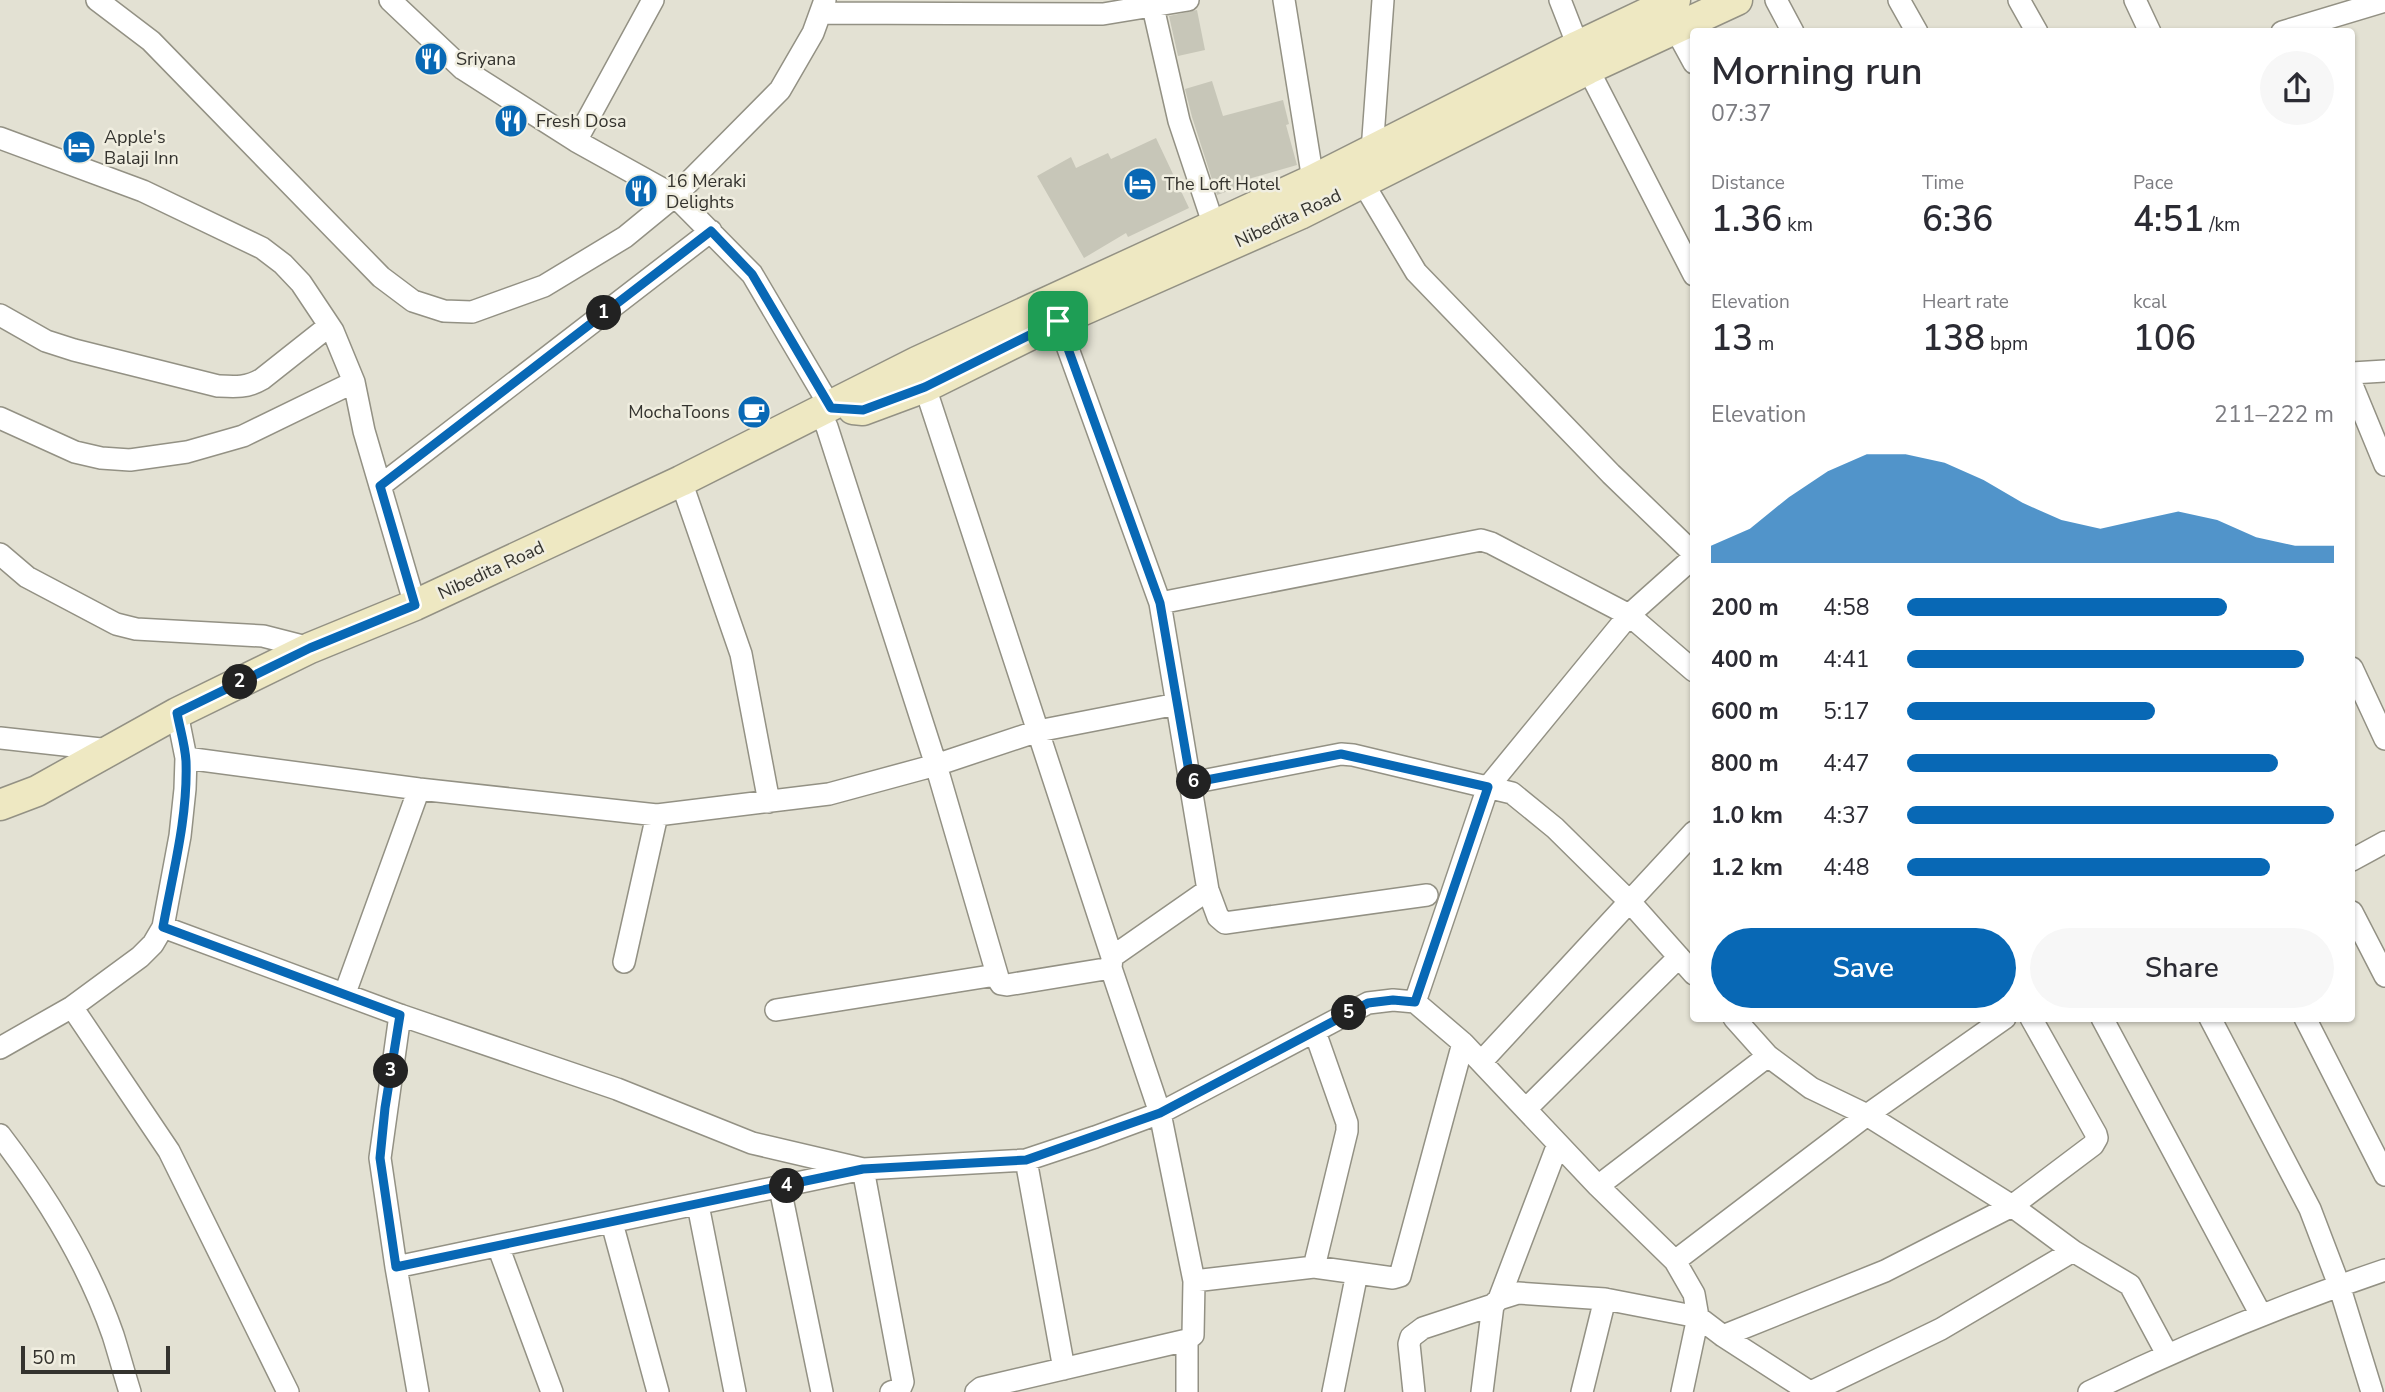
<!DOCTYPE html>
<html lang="en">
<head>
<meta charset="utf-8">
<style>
	body { margin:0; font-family:"Nunito Sans",sans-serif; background:#f7f7f7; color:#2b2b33; height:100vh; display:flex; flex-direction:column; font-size:26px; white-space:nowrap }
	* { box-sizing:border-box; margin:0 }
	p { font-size:23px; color:#7c7c81 }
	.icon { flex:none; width:38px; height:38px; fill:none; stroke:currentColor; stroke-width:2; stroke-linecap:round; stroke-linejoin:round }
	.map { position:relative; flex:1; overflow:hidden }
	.side { position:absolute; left:1690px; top:28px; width:665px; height:994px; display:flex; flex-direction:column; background:#fff; border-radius:7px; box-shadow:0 2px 5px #0004 }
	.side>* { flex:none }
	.scale { position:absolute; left:21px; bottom:18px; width:149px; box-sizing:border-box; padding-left:7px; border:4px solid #34332e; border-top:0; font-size:19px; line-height:24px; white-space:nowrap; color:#34332e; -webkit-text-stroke:5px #f0eee0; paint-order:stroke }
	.pin { position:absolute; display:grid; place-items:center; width:60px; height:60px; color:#fff; margin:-30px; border-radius:14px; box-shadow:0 4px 10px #0006 }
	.km { position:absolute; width:35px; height:35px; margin:-18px; border-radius:50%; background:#222; color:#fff; font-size:19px; line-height:35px; text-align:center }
	.round { display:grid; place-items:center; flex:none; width:74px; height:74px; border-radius:37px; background:#f7f7f7 }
	.overview { display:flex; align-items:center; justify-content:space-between; height:119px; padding:0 21px }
	h1 { font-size:38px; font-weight:600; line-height:52px }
	.figures { display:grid; grid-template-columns:repeat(3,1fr); gap:10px; height:119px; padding:7px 21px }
	.figures div { display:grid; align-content:center }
	.figures b { font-size:35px; font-weight:600 }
	.figures small { font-size:19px; font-weight:400 }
	.figures p { font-size:19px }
	.chart { height:196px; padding:14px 21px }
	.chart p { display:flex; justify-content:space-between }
	.chart svg { width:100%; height:126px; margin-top:7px; fill:#0868b5; opacity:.7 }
	.cta { display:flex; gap:14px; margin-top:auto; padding:14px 21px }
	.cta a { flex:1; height:80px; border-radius:42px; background:#0868b5; color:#fff; font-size:28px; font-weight:600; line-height:80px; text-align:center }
	.cta a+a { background:#f7f7f7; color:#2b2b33 }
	ul { padding:0 21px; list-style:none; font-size:23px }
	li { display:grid; grid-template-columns:112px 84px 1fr; align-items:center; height:52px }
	li i { height:18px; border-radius:9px; background:#0868b5 }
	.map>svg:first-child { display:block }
</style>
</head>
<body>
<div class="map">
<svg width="2385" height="1392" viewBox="0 0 2385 1392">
	<rect width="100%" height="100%" fill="#e3e1d3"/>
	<!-- building -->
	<path fill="#c7c6b8" d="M1197,10L1205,50L1178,56L1169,16Z
		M1212,81L1223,116L1283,100L1289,124L1286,125L1297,165L1241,181L1242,186L1217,195L1192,117L1185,89Z
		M1156,138L1189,208L1128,237L1126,233L1084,258L1037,176L1071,157L1076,168L1108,153L1111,159Z"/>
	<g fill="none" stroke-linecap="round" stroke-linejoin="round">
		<defs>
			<path id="street" d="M97,0L151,41L381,277L413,301L444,311L472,312L544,286L625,237L675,196L780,90L813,33L825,0
				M390,0L463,69L576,141L675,196L752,274L831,408
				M1284,0L1313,180
				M1560,0L1578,46
				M1776,0L1793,32
				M1899,0L1917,32
				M2019,0L2037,32
				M2135,0L2150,32
				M1153,7L1179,121L1214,226
				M821,13L1103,14L1188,0
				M1676,30L1694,63
				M2282,32L2385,1
				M1588,69L1694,275
				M0,138L143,191L262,248L283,264L301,283L333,331L354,382L364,431L415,605
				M576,141L653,0
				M1372,151L1383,0
				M1363,183L1416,272L1611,474L1694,554
				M0,315L46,341L74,350L218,386C235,387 247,388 262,379L329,326
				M1058,321L1160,603L1208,890L1218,917L1225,923L1427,895
				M2352,373L2385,371
				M2352,385L2385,465
				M925,387L1112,957
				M820,413L827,427L936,765L999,981L1001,984L1007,985L1111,968
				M0,418L75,452L101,458L130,460L187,452L243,436L354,382
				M681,481L741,654L769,802
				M380,486L711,231
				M0,554L27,577L116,624L136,629L263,636L310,648
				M1160,603L1481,540L1491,543L1629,615L1694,671
				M2352,668L2385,739
				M0,738L110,750
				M186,758L419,789L657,815L829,794L936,765L1038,731L1177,704
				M1191,783L1341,754L1353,755L1512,793L1555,828L1630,902L1694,974
				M2352,860L2385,842
				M2352,912L2385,976
				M163,927L400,1015L617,1089L752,1143L863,1169L1026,1160L1095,1137L1160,1113L1368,1003L1393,1000L1415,1002L1463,1043L1598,1186L1675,1261L1694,1294L1698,1317L1723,1336L1810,1392
				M624,962L657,815
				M345,993L419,789
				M1415,1002L1488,787L1629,615L1694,557
				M72,1007L169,1151L288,1392
				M776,1010L996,975
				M400,1015L380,1158L396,1267L418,1392
				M1734,1018L1768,1056L1811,1088L1867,1115L2012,1206L2073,1251L2130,1285L2167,1354
				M2102,1018L2261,1315
				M2210,1018L2310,1209L2339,1285L2372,1392
				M2305,1018L2385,1175
				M0,1048L72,1007L140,957L153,944L163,927L180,836L185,789L186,758L177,713
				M1482,1061L1694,832
				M1526,1109L1679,957
				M0,1135C46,1195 88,1263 113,1335C119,1354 124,1373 130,1392
				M1026,1160L1064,1369
				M1598,1186L1768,1056
				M780,1188L822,1392
				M698,1205L735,1392
				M612,1223L658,1392
				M498,1246L552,1392
				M1675,1261L1867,1115L2005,1018
				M396,1267L863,1169L903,1382L900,1389L891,1392
				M1314,1267L1347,1131V1123L1315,1032
				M1194,1281L1314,1267L1393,1278L1400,1276L1463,1043
				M1499,1299L1558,1144
				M1723,1336L1885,1271L2012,1206L2093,1145L2097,1138L2096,1134L2031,1018
				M1187,1340V1392
				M976,1392L981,1388L1187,1340L1193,1335L1194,1281L1160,1113L1111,968L1112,957L1208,890
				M1333,1392L1357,1273
				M1414,1392L1409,1344L1411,1337L1423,1328L1493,1305
				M1482,1392L1493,1305L1499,1299L1518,1293L1605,1299L1698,1317L1682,1392
				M1582,1392L1605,1299
				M1811,1392L1941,1329L2073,1251
				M2089,1392C2185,1345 2284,1304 2385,1270"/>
			<path id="secondary" d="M853,409L863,410L925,387L1058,321L1300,214L1588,69L1737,0
				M0,805L37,791L177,713L310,648L415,605L681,481L917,362L1313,180L1578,46L1675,0"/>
		</defs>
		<!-- street casing -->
		<use href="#street" stroke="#939184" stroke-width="24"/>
		<!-- secondary casing -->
		<use href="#secondary" stroke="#939184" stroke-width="33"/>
		<!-- street -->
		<use href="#street" stroke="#fff" stroke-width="21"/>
		<!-- secondary -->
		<use href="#secondary" stroke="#eee8c2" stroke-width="30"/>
	</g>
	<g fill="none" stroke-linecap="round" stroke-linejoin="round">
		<defs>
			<path id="route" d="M711,231L752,274L831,408L863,410L925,387L1058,321L1160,603L1191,783L1341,754L1488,787L1415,1002L1393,1000L1368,1003L1160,1113L1026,1160L863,1169L396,1267L380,1158L385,1108L400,1015L163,927C173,872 188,817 186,761C185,745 180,729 177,713L310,648L415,605L380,486Z"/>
		</defs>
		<!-- route casing -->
		<use href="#route" stroke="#fff" stroke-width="14"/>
		<!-- route -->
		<use href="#route" stroke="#0868b5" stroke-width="9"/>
	</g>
	<!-- icons -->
	<defs>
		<symbol id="restaurant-disc" viewBox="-11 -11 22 22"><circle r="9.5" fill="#0868b5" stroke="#f0eee0"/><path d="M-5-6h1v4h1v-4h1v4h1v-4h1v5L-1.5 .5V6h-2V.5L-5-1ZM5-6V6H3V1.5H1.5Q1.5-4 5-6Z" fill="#fff"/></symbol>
		<symbol id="hotel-disc" viewBox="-11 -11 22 22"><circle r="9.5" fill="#0868b5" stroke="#f0eee0"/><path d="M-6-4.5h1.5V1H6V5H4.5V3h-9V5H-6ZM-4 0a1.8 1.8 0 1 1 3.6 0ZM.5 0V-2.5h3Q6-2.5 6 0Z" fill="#fff"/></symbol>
		<symbol id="cafe-disc" viewBox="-11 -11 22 22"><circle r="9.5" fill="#0868b5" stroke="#f0eee0"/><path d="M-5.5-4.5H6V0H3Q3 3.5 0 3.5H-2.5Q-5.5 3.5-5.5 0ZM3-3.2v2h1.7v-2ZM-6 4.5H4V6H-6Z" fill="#fff"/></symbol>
	</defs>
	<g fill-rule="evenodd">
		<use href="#restaurant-disc" x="412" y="40" width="38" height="38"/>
		<use href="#restaurant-disc" x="492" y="102" width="38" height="38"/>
		<use href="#hotel-disc" x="60" y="128" width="38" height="38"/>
		<use href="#hotel-disc" x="1121" y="165" width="38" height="38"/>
		<use href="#restaurant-disc" x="622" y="172" width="38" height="38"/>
		<use href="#cafe-disc" x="735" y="393" width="38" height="38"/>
	</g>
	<g text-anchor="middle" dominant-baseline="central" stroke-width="5" stroke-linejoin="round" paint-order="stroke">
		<!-- poi labels -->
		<g font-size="18" fill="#34332e" stroke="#f0eee0" text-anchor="start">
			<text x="456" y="59">Sriyana</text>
			<text x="536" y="121">Fresh Dosa</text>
			<text x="104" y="137">Apple's<tspan x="104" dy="21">Balaji Inn</tspan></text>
			<text x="666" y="181">16 Meraki<tspan x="666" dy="21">Delights</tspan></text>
			<text x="1164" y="184">The Loft Hotel</text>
			<text x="730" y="412" text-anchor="end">MochaToons</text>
		</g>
		<!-- street labels -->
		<g font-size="18" fill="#34332e" stroke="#f0eee0">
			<text transform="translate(1288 218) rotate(-25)">Nibedita Road</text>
			<text transform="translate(491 570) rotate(-25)">Nibedita Road</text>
		</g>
	</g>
</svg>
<div class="scale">50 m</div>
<div class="pin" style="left:1058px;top:321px;background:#1e9e55"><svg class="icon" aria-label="arrive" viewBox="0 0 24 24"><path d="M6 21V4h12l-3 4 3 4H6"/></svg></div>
<b class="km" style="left:604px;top:313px">1</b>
<b class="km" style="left:240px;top:682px">2</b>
<b class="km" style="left:391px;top:1071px">3</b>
<b class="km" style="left:787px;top:1186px">4</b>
<b class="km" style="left:1349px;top:1013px">5</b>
<b class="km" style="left:1194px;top:782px">6</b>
<section class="side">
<div class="overview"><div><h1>Morning run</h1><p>07:37</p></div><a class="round"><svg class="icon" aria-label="share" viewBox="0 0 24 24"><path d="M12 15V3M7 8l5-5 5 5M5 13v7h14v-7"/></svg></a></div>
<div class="figures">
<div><p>Distance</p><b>1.36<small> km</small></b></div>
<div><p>Time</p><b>6:36</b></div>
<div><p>Pace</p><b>4:51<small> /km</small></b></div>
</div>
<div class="figures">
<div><p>Elevation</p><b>13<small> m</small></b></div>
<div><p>Heart rate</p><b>138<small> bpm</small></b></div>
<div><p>kcal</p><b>106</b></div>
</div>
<div class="chart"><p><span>Elevation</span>211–222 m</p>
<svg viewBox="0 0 160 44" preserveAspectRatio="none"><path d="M0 44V38L10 32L20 21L30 12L40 6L50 6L60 9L70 15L80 23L90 29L100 32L110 29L120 26L130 29L140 35L150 38L160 38V44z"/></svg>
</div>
<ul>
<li><b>200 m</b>4:58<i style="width:75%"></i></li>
<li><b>400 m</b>4:41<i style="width:93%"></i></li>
<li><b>600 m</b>5:17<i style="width:58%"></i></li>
<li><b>800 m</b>4:47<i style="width:87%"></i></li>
<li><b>1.0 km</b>4:37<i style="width:100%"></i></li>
<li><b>1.2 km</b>4:48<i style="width:85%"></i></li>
</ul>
<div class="cta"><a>Save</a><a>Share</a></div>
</section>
</div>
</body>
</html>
